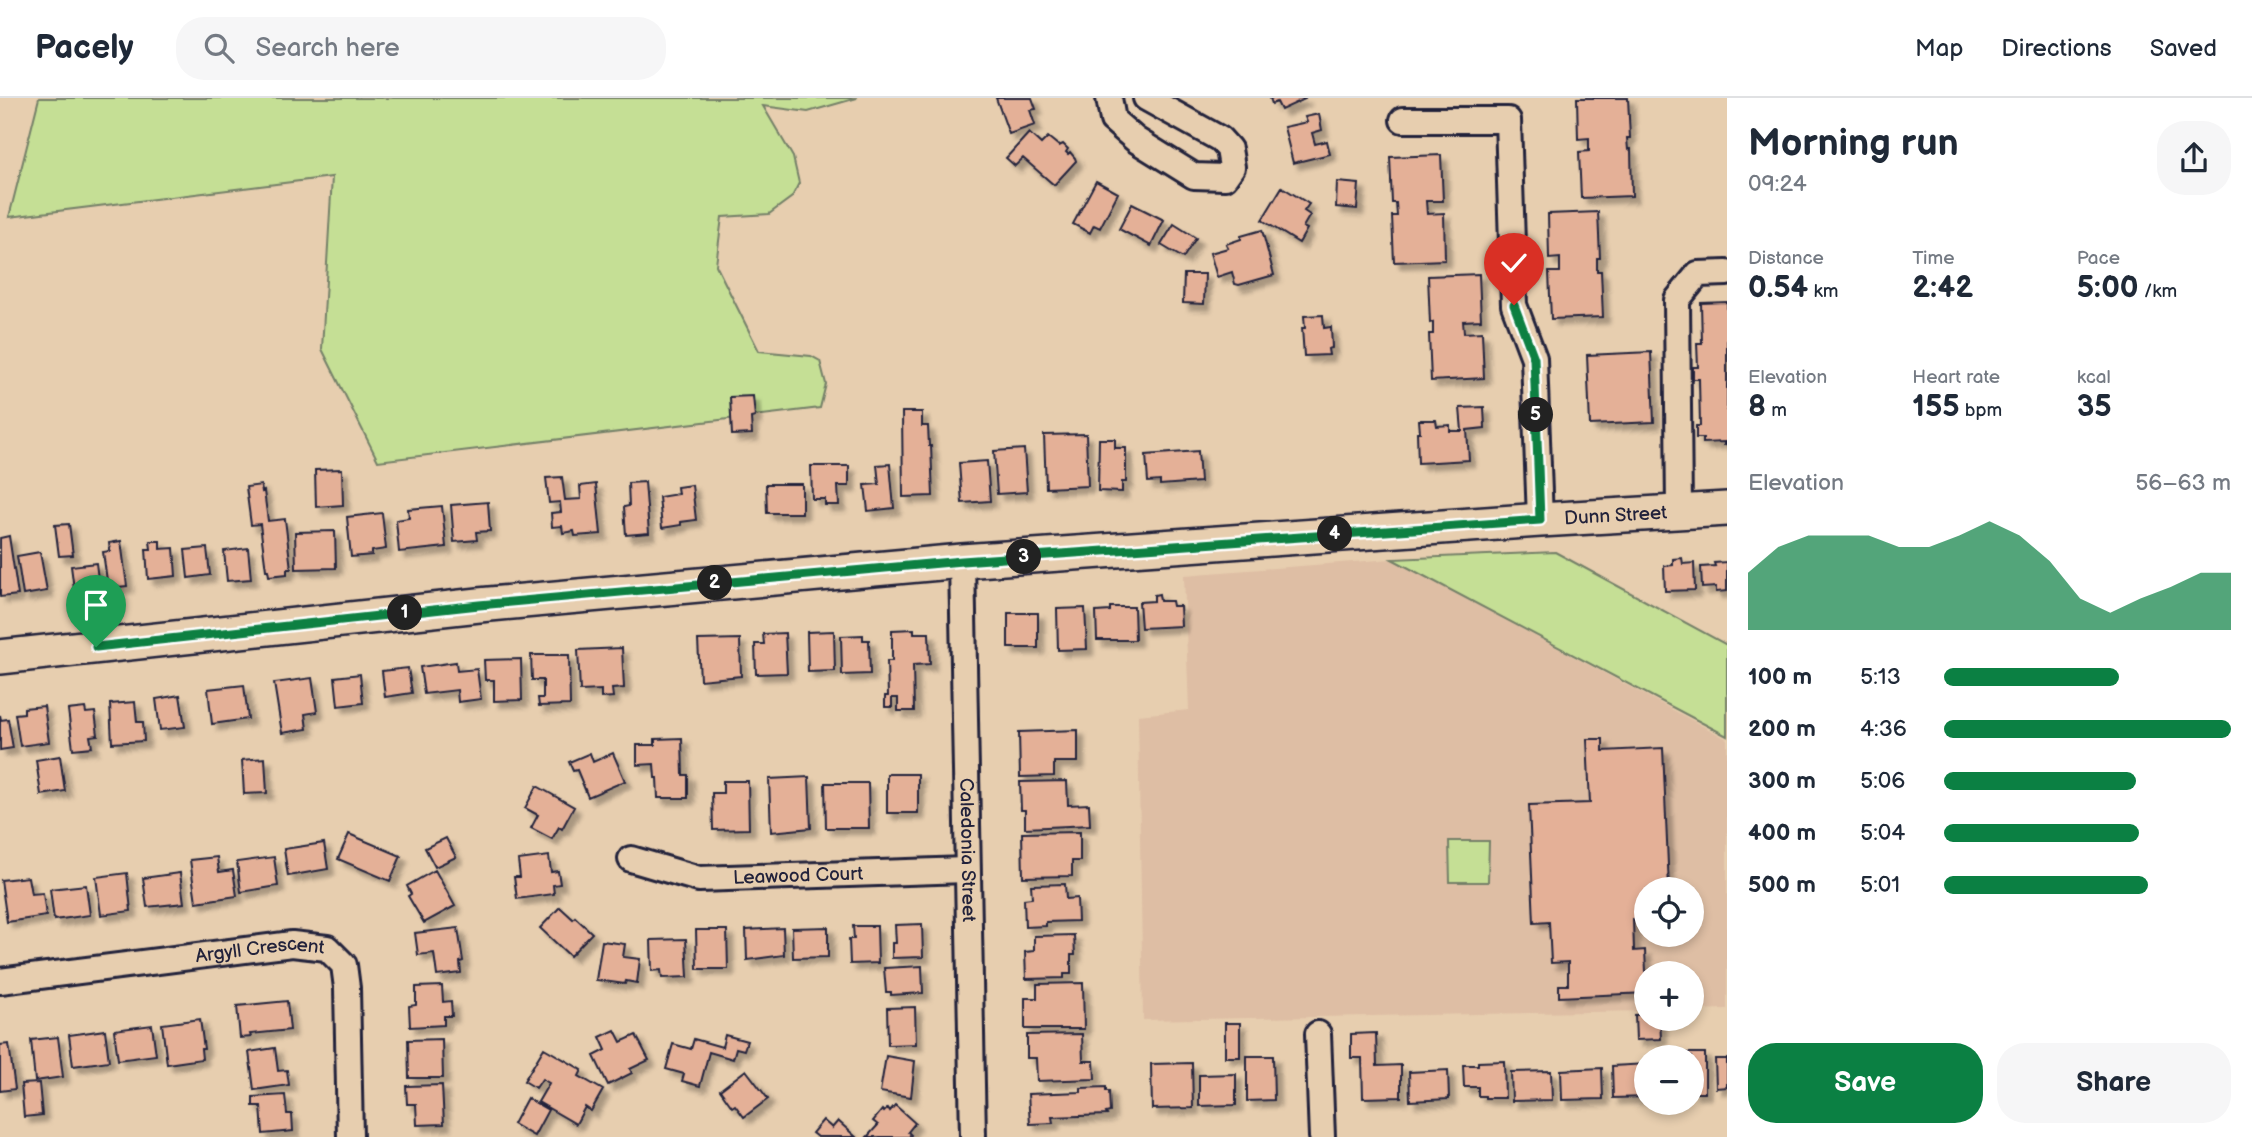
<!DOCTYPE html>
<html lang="en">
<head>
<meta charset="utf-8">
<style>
	body { margin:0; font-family:"Balsamiq Sans",sans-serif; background:#f6f6f7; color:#1f2937; height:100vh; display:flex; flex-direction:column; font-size:26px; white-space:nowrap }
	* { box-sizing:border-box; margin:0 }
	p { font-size:23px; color:#747a83 }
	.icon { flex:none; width:38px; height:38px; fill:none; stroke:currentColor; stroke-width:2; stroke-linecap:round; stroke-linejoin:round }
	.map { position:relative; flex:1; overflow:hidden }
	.drawer { display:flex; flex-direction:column; background:#fff; width:525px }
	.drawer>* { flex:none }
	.tools { position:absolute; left:1634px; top:779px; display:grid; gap:14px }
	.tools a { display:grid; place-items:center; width:70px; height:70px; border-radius:50%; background:#fff; box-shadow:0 4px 10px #0003; font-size:35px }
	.pin { position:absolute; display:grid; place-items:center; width:60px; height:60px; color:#fff; margin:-72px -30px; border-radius:50% 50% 50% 0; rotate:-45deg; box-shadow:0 0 7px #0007 }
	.pin .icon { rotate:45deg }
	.km { position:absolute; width:35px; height:35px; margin:-18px; border-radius:50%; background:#222; color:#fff; font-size:19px; line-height:35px; text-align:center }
	.round { display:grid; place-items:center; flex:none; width:74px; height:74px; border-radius:28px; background:#f6f6f7 }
	.summary { display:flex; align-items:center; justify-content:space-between; height:119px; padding:0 21px }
	h1 { font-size:38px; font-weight:600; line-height:52px }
	.stats { display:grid; grid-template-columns:repeat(3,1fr); gap:10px; height:119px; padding:7px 21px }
	.stats div { display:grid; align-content:center }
	.stats b { font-size:30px; font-weight:600 }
	.stats small { font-size:19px; font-weight:400 }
	.stats p { font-size:19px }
	.chart { height:196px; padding:14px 21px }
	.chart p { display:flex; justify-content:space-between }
	.chart svg { width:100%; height:126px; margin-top:7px; fill:#0b8043; opacity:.7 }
	.button { display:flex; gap:14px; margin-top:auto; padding:14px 21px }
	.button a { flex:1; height:80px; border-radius:28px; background:#0b8043; color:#fff; font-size:28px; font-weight:600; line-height:80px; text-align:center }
	.button a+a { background:#f6f6f7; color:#1f2937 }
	ul { padding:0 21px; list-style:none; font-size:23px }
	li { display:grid; grid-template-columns:112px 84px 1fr; align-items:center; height:52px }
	li i { height:18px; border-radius:9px; background:#0b8043 }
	header { display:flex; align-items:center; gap:42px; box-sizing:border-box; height:98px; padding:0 35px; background:#fff; border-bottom:2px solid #e0e1e3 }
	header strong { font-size:33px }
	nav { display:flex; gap:38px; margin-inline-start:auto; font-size:24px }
	.search { width:490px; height:63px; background:#f6f6f7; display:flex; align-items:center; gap:18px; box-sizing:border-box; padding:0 24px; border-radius:28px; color:#747a83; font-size:26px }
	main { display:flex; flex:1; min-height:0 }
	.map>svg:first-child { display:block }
</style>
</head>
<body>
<header>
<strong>Pacely</strong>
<div class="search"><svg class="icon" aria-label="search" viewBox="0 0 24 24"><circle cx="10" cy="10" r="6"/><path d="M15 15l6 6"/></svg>Search here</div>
<nav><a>Map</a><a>Directions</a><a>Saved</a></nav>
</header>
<main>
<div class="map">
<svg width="1727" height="1039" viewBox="0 0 1727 1039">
	<defs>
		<filter id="shadow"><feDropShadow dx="6" dy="6" stdDeviation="2" flood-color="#0004"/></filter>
	</defs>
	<rect width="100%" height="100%" fill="#e7ceaf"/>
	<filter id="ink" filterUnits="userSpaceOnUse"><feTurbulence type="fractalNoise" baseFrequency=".0143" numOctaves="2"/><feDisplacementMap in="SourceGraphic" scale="14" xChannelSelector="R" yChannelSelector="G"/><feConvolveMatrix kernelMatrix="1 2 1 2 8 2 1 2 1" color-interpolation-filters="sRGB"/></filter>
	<g filter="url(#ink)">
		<!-- built -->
		<path fill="#debea4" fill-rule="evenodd" d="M1392,461L1727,641V911L1692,912V875H1647V913L1143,922L1138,617L1189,612L1184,477ZM1647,791H1692V836H1647Z"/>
		<!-- green -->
		<path fill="#c5df95" stroke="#748068" stroke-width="2" d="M39,0H857L808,14L763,8L793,59L799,85L792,99L769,116L722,119L716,167L759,253L811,258L820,263L826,286L820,310L378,363L322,251L332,79L9,119Z
			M1555,454L1727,547V638L1392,461Z
			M1449,743H1489L1488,784H1450Z"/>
		<!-- building -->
		<path fill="#e4b097" stroke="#22223b" stroke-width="2" filter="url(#shadow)" d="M996,0H1032L1036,11L1030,12L1035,27L1009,36Z
			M1270,0H1304L1305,1L1281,12L1277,4L1272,6Z
			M1577,0H1628L1630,40H1627L1628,52L1631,51L1632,98L1581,100L1579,54L1589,53V40L1578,41Z
			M1319,16L1322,32L1312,35L1315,46L1327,43L1330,56L1293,65L1284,29L1307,24L1305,19Z
			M1029,35L1041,46L1048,39L1059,48L1063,46L1068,51L1066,54L1068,56L1070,54L1075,60L1076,63L1054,87L1023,60L1015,68L1006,60Z
			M1441,57L1443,103H1426L1427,116L1444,115L1445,162L1394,164L1392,118H1397L1396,105H1392L1390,59Z
			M1096,83L1118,95L1100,130L1094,127L1090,135L1073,126Z
			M1337,84L1359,86L1357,111L1336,109Z
			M1282,89L1309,106L1304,113L1310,117L1303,129L1307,131L1299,145L1262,122Z
			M1132,106L1164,122L1151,148L1119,131Z
			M1598,114L1600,160H1597V173H1601L1603,219L1551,221L1549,174H1560V160L1549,161L1548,116Z
			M1174,126L1196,140L1183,160L1161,147Z
			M1262,132L1274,177L1239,187L1235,186L1232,174L1217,179L1210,155L1228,150L1226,146L1241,141V138Z
			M1184,176H1205L1204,206L1183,205Z
			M1479,176L1481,222L1463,223L1464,235L1482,234L1484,280L1431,283L1429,236H1433V224L1430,225L1428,178Z
			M1727,204V347H1724V344L1703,345V340H1696V328H1700L1699,281H1693V269H1698L1697,245H1702L1701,205Z
			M1323,217L1324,230L1331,229L1332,250L1328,251L1329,257L1304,258L1302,230H1305L1304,218Z
			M1651,254L1654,324L1590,327L1587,257Z
			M753,298L755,319L751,320L752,336L732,337L730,299Z
			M1484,309L1485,330L1467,332L1469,362L1418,365L1417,334H1420L1419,322H1436L1437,328L1450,327V333H1462L1460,310Z
			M902,314H922V328H928L929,348H931L933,398L903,399Z
			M1086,336L1088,388L1046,390L1044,337Z
			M1099,341H1115V350H1126V384H1122V394L1098,393Z
			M1024,351L1027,394L997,396L994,353Z
			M1198,353L1200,384L1160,387V383L1148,384L1146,357Z
			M987,363L990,403L962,405L959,365Z
			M890,366L894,410L868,413L865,387L879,386L877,367Z
			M811,368H849V388H838L839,407H825V401H812Z
			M342,371L343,407L316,409L315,372Z
			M562,379L565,402L581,401L580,388L596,386L601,436L575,438L574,433L563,435L562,428L552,429L551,415L561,414L560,404L549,405L546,380Z
			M645,384L649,435L626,437L624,409L629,408L628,385Z
			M766,386H802V415H767Z
			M261,387L262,394L264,393L268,423L285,421L291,471H287V476L269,478L268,472H266L260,426L251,427L246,389Z
			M692,387L696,422L681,424V427L662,430L659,399L678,396L677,389Z
			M488,404L490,433L476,434L477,442L454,444L451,407Z
			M442,408L446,449L399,454L396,422L409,420L408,411Z
			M382,415L386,451L372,453V457L351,459L347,419Z
			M69,426L73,457L59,458L55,427Z
			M335,433L336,470L296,471L295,434Z
			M9,438L18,497L0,499V440Z
			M121,443L127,488L108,490L103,454L110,453L109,445Z
			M150,443H160V451L174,450L176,478L148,481L146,451H151Z
			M207,450L210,477L188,480L185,452Z
			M248,450L251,481L227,483L224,453Z
			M40,454L47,493L23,497L17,458Z
			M1682,460L1683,466L1694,465L1695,492L1665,493L1664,468L1673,467V461Z
			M1727,464V493L1716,494V489L1702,490L1701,469L1715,468L1714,465Z
			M96,465L99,489L74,491L71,468Z
			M1159,496L1160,503H1172L1173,508H1180L1181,528L1141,530L1139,504L1154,503V497Z
			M1110,509H1134L1135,542H1097L1096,514L1110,513Z
			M1085,510L1087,551L1058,552L1057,511Z
			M1008,515H1038V550H1008Z
			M914,531V535H929L930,566L913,567L914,613H898V600H892V609H885V598H888L887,563H892V532Z
			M834,533L835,573L808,574L807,534Z
			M785,535L787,575L756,576L755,546H764L763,536Z
			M863,537V542H869L870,576L842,577L841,538Z
			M740,541L741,578L700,582L698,542Z
			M622,550L624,590L612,591L613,599L601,600V592L580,593L578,552Z
			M531,557H569L570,607L539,608L538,600H543V582H532Z
			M521,561L522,602L494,603V582H485L484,562Z
			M456,564L457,573L477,571L481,601L458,604L457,592L424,596L420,569Z
			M408,570L412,595L385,599L382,573Z
			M360,576L363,605L338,608L335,579Z
			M312,580L317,614L305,616L307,631L282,635L274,585Z
			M244,587L248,621L212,626L208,591Z
			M180,597L185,629L160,632L156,601Z
			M135,604L137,624H143L144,643L112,645L110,606Z
			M44,608L49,644L20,648L15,616L24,615V610Z
			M85,610L86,615L95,614L98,637L90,638L92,649L73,651L68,612Z
			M0,617L1,622L8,621L13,650L0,652Z
			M1078,632V664H1054V678L1020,679L1019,634Z
			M682,640L683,677H688V700H658L657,680H655L654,666L637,667V647H655V641Z
			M1587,641H1603V653L1663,650L1669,791H1647V821H1633L1634,853L1645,852L1647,895L1559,899V887H1568V864L1551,865L1549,824L1534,825L1529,707L1590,705Z
			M590,655L593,664L613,655L625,683L588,699L577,672L573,673L569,664Z
			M60,658L65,693L41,697L36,662Z
			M265,660L267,695L244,696L242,662Z
			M887,676H918V715H887Z
			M809,679L811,730L771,734L769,681Z
			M723,683H748L749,731L713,732L712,695H723Z
			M1067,683L1068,707L1089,706L1090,727L1025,730V712H1021L1020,684Z
			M825,685H868L869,730H826Z
			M537,688L574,709L562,731L559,729L552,741L531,730L538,717L525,710Z
			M1080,734V763H1072V778L1023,779L1022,735Z
			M349,736L401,758L390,783L338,761Z
			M446,740L456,759L435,769L425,750Z
			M324,745L328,771L288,778L284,751Z
			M549,758L551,774L558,773L560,786L553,787L554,796L517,801L514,779H520L518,762Z
			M217,759L219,774L233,772L237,798L196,804L190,762Z
			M274,759L278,788L241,794L237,764Z
			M435,772L455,808L424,825L408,798L411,796L407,788Z
			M127,775L131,813L101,817L96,779Z
			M180,775L184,805L147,809L143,780Z
			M28,779L31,796L43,795L46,818L7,824L1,782Z
			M1065,786L1066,801L1077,800L1078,823L1046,824V828L1025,829L1024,801L1032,800L1031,787Z
			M86,787L90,817L54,822L50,791Z
			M560,809L573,821L575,819L592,835L570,858L540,830Z
			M922,826L923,859L892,860V845H896L895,827Z
			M853,828H877L878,865L850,866L849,841H854Z
			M828,829V859L793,860L792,830Z
			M458,830L463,863L460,864L461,875L437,878L434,855L418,857L415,835Z
			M783,830L784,857L747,862L746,832Z
			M696,832H727L728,871H697Z
			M1074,837L1075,857H1071V876H1064V880L1026,881L1025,854L1034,853V838Z
			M686,841L688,879L662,880L661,872L652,873L651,842Z
			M602,843L625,846L623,859L640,861L637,885L626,883L625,886L596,882Z
			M922,868L923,895L891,897V894H886L884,870Z
			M1083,885L1084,931H1025V900H1037V886Z
			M442,888L443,904L451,903L452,918H444V927L410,929L409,908L416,907V889Z
			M287,903L290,932L250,936L251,939L240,940L237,908Z
			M915,909L916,946L888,947L887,910Z
			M1647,916V920H1660L1661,941L1636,942L1635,917Z
			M200,921L204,951H201L202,961L167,966L162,926Z
			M1225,925H1240V959H1225Z
			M152,927L156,957L118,962L114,932Z
			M105,932L109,963L73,968L69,937Z
			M615,932L621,944L636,937L649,962L630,971L632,975L608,987L594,958L606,952L600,939Z
			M1376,935L1377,968L1401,967V999L1363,1000L1362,960H1351V936Z
			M1082,936L1083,963H1094L1095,981L1037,983L1036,960H1027V937Z
			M725,937L747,943L744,952L736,950L733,961L709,954L700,988L682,983L684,976L666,971L673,946L691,951L694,941L722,949Z
			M58,939L63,979L35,983L31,942Z
			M442,941L443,980H409L408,942Z
			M9,946L15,991L0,993V947Z
			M275,950L278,973L287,972L289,987L254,992L249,954Z
			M544,950L582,972L579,978L603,992L591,1013L585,1009L576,1026L538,1004L549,985L542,981L536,990L524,983Z
			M1679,955H1705V995H1692V959H1680Z
			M886,958L915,963L911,999L880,994Z
			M1247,958H1273L1274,1002L1247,1003Z
			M1715,961H1727V989L1716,990Z
			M1504,963L1505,1000H1485V998H1478V989H1464L1463,967H1478V964Z
			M1192,965L1193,1010L1152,1011L1151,966Z
			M1647,966V999L1613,1000L1612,968Z
			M1602,970L1603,1001L1562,1002L1561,972Z
			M746,972L768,1001L744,1019L735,1007L732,1009L720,992Z
			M1448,972L1449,1001L1410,1003L1409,974Z
			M1551,973L1552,1002L1512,1003L1511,974Z
			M1236,976V1007L1199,1008V977Z
			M39,985L42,1017L24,1019L21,986Z
			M442,987L444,1026L417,1027L416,1006H407L406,988Z
			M1106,989V993H1109L1110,1014L1106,1015L1107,1017L1052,1019L1053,1025L1030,1026L1028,996L1081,994V990Z
			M285,997L287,1016H292L293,1033L263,1036L261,1008H253V999Z
			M527,1000L548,1012L534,1038L513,1026Z
			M895,1007L915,1025L908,1034L911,1037L909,1039H867L878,1027L873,1023L882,1012L884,1014L888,1010L890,1013Z
			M823,1022L832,1030L838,1023L856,1039H817L812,1035Z"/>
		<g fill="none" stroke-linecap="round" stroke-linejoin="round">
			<defs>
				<g id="street">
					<path d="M1109,0L1113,22L1136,42L1194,78L1225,79L1232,69L1229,51L1220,41L1146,0"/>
					<path d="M1403,22H1508L1514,207L1534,260L1540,422"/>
					<path d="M1679,413L1677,202L1698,176L1727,175"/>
					<path id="s1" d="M962,463L973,1039"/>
					<path id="s2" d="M631,761L699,781L966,772"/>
					<path id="s3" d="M0,883L292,846L327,850L344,867L347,890L350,1039"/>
					<path d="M1318,936L1322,1039"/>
				</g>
				<g id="secondary">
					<path id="s4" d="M0,559L479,507L962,463L1540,422L1727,411"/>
				</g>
			</defs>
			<!-- street casing -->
			<use href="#street" stroke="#22223b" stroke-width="30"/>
			<!-- secondary casing -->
			<use href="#secondary" stroke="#22223b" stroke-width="38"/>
			<!-- street -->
			<use href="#street" stroke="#e7ceaf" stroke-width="24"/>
			<!-- secondary -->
			<use href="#secondary" stroke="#e7ceaf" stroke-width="33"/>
		</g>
	</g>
	<g fill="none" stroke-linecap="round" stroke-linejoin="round" filter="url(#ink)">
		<defs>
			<path id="route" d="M96,549L479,507L962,463L1540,422L1534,260L1514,207"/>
		</defs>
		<!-- route casing -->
		<use href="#route" stroke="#fff" stroke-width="14"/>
		<!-- route -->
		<use href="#route" stroke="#0b8043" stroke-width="9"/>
	</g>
	<g text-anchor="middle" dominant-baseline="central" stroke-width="5" stroke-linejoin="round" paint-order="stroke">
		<!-- street labels -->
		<g font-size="19" fill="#22223b" stroke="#e7ceaf">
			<text stroke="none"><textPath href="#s4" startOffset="1622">Dunn Street</textPath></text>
			<text stroke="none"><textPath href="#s1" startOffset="289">Caledonia Street</textPath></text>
			<text stroke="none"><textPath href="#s2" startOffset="170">Leawood Court</textPath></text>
			<text stroke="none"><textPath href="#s3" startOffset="262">Argyll Crescent</textPath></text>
		</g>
	</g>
</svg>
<div class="tools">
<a><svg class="icon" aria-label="locate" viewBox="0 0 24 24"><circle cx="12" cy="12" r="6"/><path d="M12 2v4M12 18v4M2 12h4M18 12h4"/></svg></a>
<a>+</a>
<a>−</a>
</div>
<div class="pin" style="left:96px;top:549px;background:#1e9e55"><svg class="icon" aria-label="arrive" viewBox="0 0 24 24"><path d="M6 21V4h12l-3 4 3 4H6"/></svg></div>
<div class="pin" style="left:1514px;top:207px;background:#d93025"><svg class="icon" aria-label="check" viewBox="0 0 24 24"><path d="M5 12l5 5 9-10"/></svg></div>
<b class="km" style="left:405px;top:515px">1</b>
<b class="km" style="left:715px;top:485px">2</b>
<b class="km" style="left:1024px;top:459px">3</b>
<b class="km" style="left:1335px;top:436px">4</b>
<b class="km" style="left:1536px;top:317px">5</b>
</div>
<section class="drawer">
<div class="summary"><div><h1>Morning run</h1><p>09:24</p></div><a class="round"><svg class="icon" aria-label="share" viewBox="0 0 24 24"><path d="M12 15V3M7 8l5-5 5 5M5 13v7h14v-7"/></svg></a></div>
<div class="stats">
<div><p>Distance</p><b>0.54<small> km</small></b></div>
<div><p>Time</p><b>2:42</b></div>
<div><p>Pace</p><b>5:00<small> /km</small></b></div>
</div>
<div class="stats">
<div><p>Elevation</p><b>8<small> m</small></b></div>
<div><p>Heart rate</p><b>155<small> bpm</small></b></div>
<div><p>kcal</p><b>35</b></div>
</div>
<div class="chart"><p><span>Elevation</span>56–63 m</p>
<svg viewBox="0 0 160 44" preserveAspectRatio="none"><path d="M0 44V24L10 15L20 11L30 11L40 11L50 15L60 15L70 11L80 6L90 11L100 20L110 33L120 38L130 33L140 29L150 24L160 24V44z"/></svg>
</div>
<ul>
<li><b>100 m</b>5:13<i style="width:61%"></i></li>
<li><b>200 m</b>4:36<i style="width:100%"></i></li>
<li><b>300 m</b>5:06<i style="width:67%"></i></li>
<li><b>400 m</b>5:04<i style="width:68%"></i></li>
<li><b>500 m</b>5:01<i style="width:71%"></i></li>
</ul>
<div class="button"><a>Save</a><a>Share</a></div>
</section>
</main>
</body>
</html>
